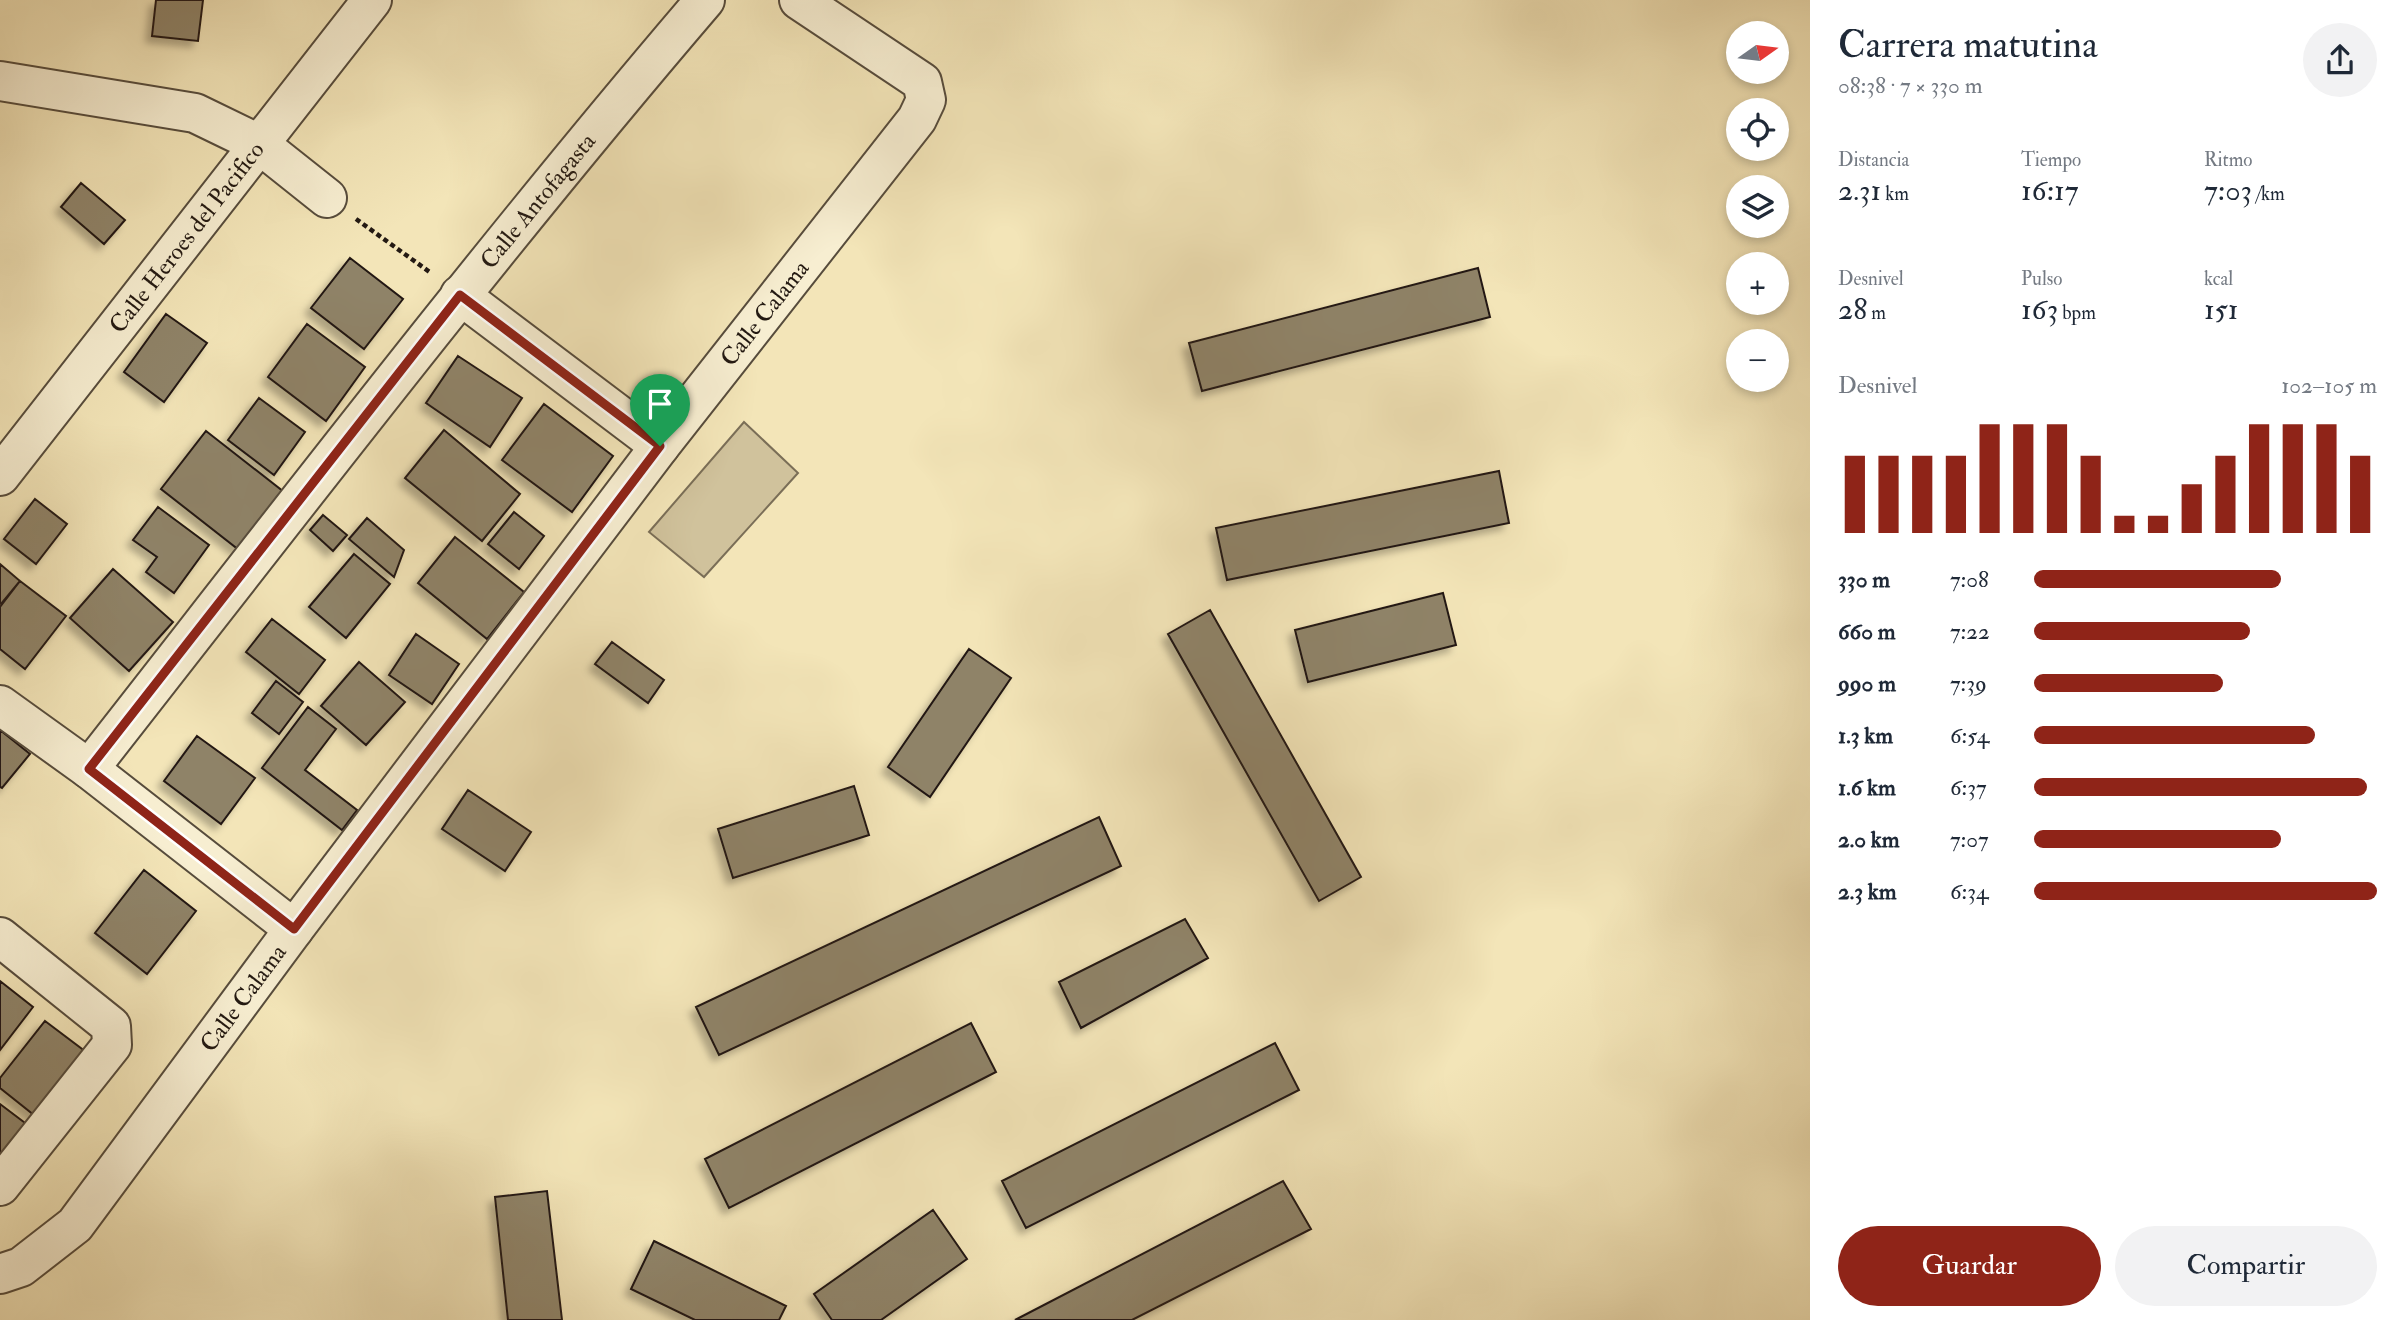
<!DOCTYPE html>
<html lang="es">
<head>
<meta charset="utf-8">
<style>
	body { margin:0; font-family:"IM FELL Double Pica",serif; background:#f2f2f3; color:#1f2937; height:100vh; display:flex; flex-direction:column; font-size:26px; white-space:nowrap }
	* { box-sizing:border-box; margin:0 }
	p { font-size:23px; color:#747a83 }
	.icon { flex:none; width:38px; height:38px; fill:none; stroke:currentColor; stroke-width:2; stroke-linecap:round; stroke-linejoin:round }
	.map { position:relative; flex:1; overflow:hidden }
	.drawer { display:flex; flex-direction:column; background:#fff; width:595px }
	.drawer>* { flex:none }
	.needle { width:46px; rotate:76deg }
	.fabs { position:absolute; left:1726px; top:21px; display:grid; gap:14px }
	.fabs a { display:grid; place-items:center; width:63px; height:63px; border-radius:50%; background:#fff; box-shadow:0 4px 10px #0003; font-size:35px }
	.pin { position:absolute; display:grid; place-items:center; width:60px; height:60px; color:#fff; margin:-72px -30px; border-radius:50% 50% 50% 0; rotate:-45deg; box-shadow:0 0 7px #0007 }
	.pin .icon { rotate:45deg }
	.round { display:grid; place-items:center; flex:none; width:74px; height:74px; border-radius:37px; background:#f2f2f3 }
	.overview { display:flex; align-items:center; justify-content:space-between; height:119px; padding:0 28px }
	h1 { font-size:38px; font-weight:600; line-height:52px }
	.figures { display:grid; grid-template-columns:repeat(3,1fr); gap:10px; height:119px; padding:7px 28px }
	.figures div { display:grid; align-content:center }
	.figures b { font-size:30px; font-weight:600 }
	.figures small { font-size:19px; font-weight:400 }
	.figures p { font-size:19px }
	.chart { height:196px; padding:14px 28px }
	.chart p { display:flex; justify-content:space-between }
	.chart svg { width:100%; height:126px; margin-top:7px; stroke:#8f2418; stroke-width:6 }
	.button { display:flex; gap:14px; margin-top:auto; padding:14px 28px }
	.button a { flex:1; height:80px; border-radius:42px; background:#8f2418; color:#fff; font-size:28px; font-weight:600; line-height:80px; text-align:center }
	.button a+a { background:#f2f2f3; color:#1f2937 }
	ul { padding:0 28px; list-style:none; font-size:23px }
	li { display:grid; grid-template-columns:112px 84px 1fr; align-items:center; height:52px }
	li i { height:18px; border-radius:9px; background:#8f2418 }
	main { display:flex; flex:1; min-height:0 }
	.map>svg:first-child { display:block }
</style>
</head>
<body>
<main>
<div class="map">
<svg width="1810" height="1320" viewBox="0 0 1810 1320">
	<defs>
		<filter id="shadow"><feDropShadow dx="-6" dy="6" stdDeviation="3.5" flood-color="#0004"/></filter>
	</defs>
	<rect width="100%" height="100%" fill="#f3e5b8"/>
	<filter id="stains"><feTurbulence type="fractalNoise" baseFrequency=".00286" numOctaves="4"/><feColorMatrix values="0 0 0 0 .2 0 0 0 0 .09 0 0 0 0 .02 0 0 0 .5 -.17"/></filter>
	<radialGradient id="worn" r=".72"><stop offset=".6" stop-color="#630" stop-opacity="0"/><stop offset="1" stop-color="#630" stop-opacity=".3"/></radialGradient>
	<!-- green -->
	<path fill="#d0c29c" stroke="#7a6e57" stroke-width="2" d="M744,422L798,473L704,577L649,532Z"/>
	<!-- building -->
	<path fill="#8f8368" stroke="#231912" stroke-width="2" filter="url(#shadow)" d="M156,0H203L198,41L152,36Z
		M81,183L125,220L104,244L61,207Z
		M350,258L403,299L364,349L311,308Z
		M1478,268L1490,317L1202,391L1189,343Z
		M166,314L207,343L164,402L124,372Z
		M307,324L365,367L326,421L268,377Z
		M458,356L522,398L490,447L426,403Z
		M259,398L305,432L274,475L228,440Z
		M544,404L613,456L572,512L502,460Z
		M444,430L520,494L482,541L405,478Z
		M206,431L284,492L239,550L161,489Z
		M1499,471L1509,523L1227,580L1216,528Z
		M35,499L67,524L36,564L4,539Z
		M158,507L209,545L174,593L146,572L157,557L133,540Z
		M514,512L544,536L519,569L488,544Z
		M323,515L347,535L333,551L310,530Z
		M367,518L404,550L394,577L349,539Z
		M455,537L524,592L487,639L418,583Z
		M354,554L390,584L346,638L309,607Z
		M0,564L20,581L1,604L0,603Z
		M113,569L173,622L129,671L70,618Z
		M20,581L66,616L25,669L0,649V607Z
		M1443,593L1456,645L1308,682L1295,630Z
		M1210,610L1361,877L1319,901L1168,634Z
		M272,619L325,660L299,694L246,652Z
		M416,634L459,664L432,704L389,675Z
		M612,642L664,680L648,703L595,664Z
		M969,649L1011,678L930,797L888,767Z
		M359,662L405,702L366,745L321,706Z
		M276,681L303,702L279,734L252,713Z
		M308,707L336,729L305,770L357,810L342,830L262,768Z
		M0,730L30,754L2,788L0,787Z
		M197,736L255,778L221,824L164,781Z
		M854,786L869,835L733,878L718,829Z
		M468,790L531,832L505,871L442,829Z
		M1099,817L1121,866L719,1055L696,1007Z
		M144,870L196,911L147,974L95,933Z
		M1185,919L1208,958L1081,1028L1059,982Z
		M0,981L33,1007L0,1050Z
		M45,1021L90,1055L39,1119L0,1088V1078Z
		M971,1023L996,1072L729,1208L705,1159Z
		M1275,1043L1299,1090L1026,1228L1002,1181Z
		M0,1104L33,1129L0,1173Z
		M1283,1181L1311,1229L1132,1320H1015Z
		M547,1191L562,1320H508L495,1197Z
		M933,1210L967,1259L881,1320H832L814,1294Z
		M654,1241L786,1306L779,1320H695L631,1289Z"/>
	<g fill="none" stroke-linecap="round" stroke-linejoin="round">
		<defs>
			<g id="minor">
				<path d="M0,81L195,113L259,144L327,198"/>
				<path d="M460,295L660,446"/>
				<path id="s1" d="M0,476L372,0"/>
				<path d="M0,705L89,769L294,929"/>
				<path id="s2" d="M89,769C292,510 491,250 705,0"/>
				<path d="M0,937L111,1026L112,1045L0,1186"/>
				<path id="s3" d="M0,1274L21,1267L75,1225L294,929L660,446L917,119L926,100L922,82L799,0"/>
			</g>
		</defs>
		<!-- minor casing -->
		<use href="#minor" stroke="#574c3c" stroke-width="42"/>
		<!-- path -->
		<path stroke="#231912" stroke-width="4.5" stroke-dasharray="5 3.5" stroke-linecap="butt" d="M356,219L431,273"/>
		<!-- minor -->
		<use href="#minor" stroke="#f7eed1" stroke-width="38"/>
	</g>
	<g fill="none" stroke-linecap="round" stroke-linejoin="round">
		<defs>
			<path id="route" d="M460,295L660,446L294,929L89,769Z"/>
		</defs>
		<!-- route casing -->
		<use href="#route" stroke="#fff" stroke-width="14"/>
		<!-- route -->
		<use href="#route" stroke="#8f2418" stroke-width="9"/>
	</g>
	<g text-anchor="middle" dominant-baseline="central" stroke-width="6" stroke-linejoin="round" paint-order="stroke">
		<!-- street labels -->
		<g font-size="24" fill="#231912" stroke="#f7eed1">
			<text stroke="none"><textPath href="#s2" startOffset="724">Calle Antofagasta</textPath></text>
			<text stroke="none"><textPath href="#s1" startOffset="303">Calle Heroes del Pacifico</textPath></text>
			<text stroke="none"><textPath href="#s3" startOffset="1234">Calle Calama</textPath></text>
			<text stroke="none"><textPath href="#s3" startOffset="373">Calle Calama</textPath></text>
		</g>
	</g>
	<rect width="100%" height="100%" filter="url(#stains)"/>
	<rect width="100%" height="100%" fill="url(#worn)"/>
</svg>
<div class="fabs">
<a><svg class="needle" viewBox="-14 -14 28 28"><path d="M0-13l5 13h-10z" fill="#e53935"/><path d="M0 13l5-13h-10z" fill="#747a83"/></svg></a>
<a><svg class="icon" aria-label="locate" viewBox="0 0 24 24"><circle cx="12" cy="12" r="6"/><path d="M12 2v4M12 18v4M2 12h4M18 12h4"/></svg></a>
<a><svg class="icon" aria-label="layers" viewBox="0 0 24 24"><path d="M12 4l9 5-9 5-9-5zM3 14l9 5 9-5"/></svg></a>
<a>+</a>
<a>−</a>
</div>
<div class="pin" style="left:660px;top:446px;background:#1e9e55"><svg class="icon" aria-label="arrive" viewBox="0 0 24 24"><path d="M6 21V4h12l-3 4 3 4H6"/></svg></div>
</div>
<section class="drawer">
<div class="overview"><div><h1>Carrera matutina</h1><p>08:38 · 7 × 330 m</p></div><a class="round"><svg class="icon" aria-label="share" viewBox="0 0 24 24"><path d="M12 15V3M7 8l5-5 5 5M5 13v7h14v-7"/></svg></a></div>
<div class="figures">
<div><p>Distancia</p><b>2.31<small> km</small></b></div>
<div><p>Tiempo</p><b>16:17</b></div>
<div><p>Ritmo</p><b>7:03<small> /km</small></b></div>
</div>
<div class="figures">
<div><p>Desnivel</p><b>28<small> m</small></b></div>
<div><p>Pulso</p><b>163<small> bpm</small></b></div>
<div><p>kcal</p><b>151</b></div>
</div>
<div class="chart"><p><span>Desnivel</span>102–105 m</p>
<svg viewBox="0 0 160 44" preserveAspectRatio="none"><path d="M5 44V17M15 44V17M25 44V17M35 44V17M45 44V6M55 44V6M65 44V6M75 44V17M85 44V38M95 44V38M105 44V27M115 44V17M125 44V6M135 44V6M145 44V6M155 44V17"/></svg>
</div>
<ul>
<li><b>330 m</b>7:08<i style="width:72%"></i></li>
<li><b>660 m</b>7:22<i style="width:63%"></i></li>
<li><b>990 m</b>7:39<i style="width:55%"></i></li>
<li><b>1.3 km</b>6:54<i style="width:82%"></i></li>
<li><b>1.6 km</b>6:37<i style="width:97%"></i></li>
<li><b>2.0 km</b>7:07<i style="width:72%"></i></li>
<li><b>2.3 km</b>6:34<i style="width:100%"></i></li>
</ul>
<div class="button"><a>Guardar</a><a>Compartir</a></div>
</section>
</main>
</body>
</html>
